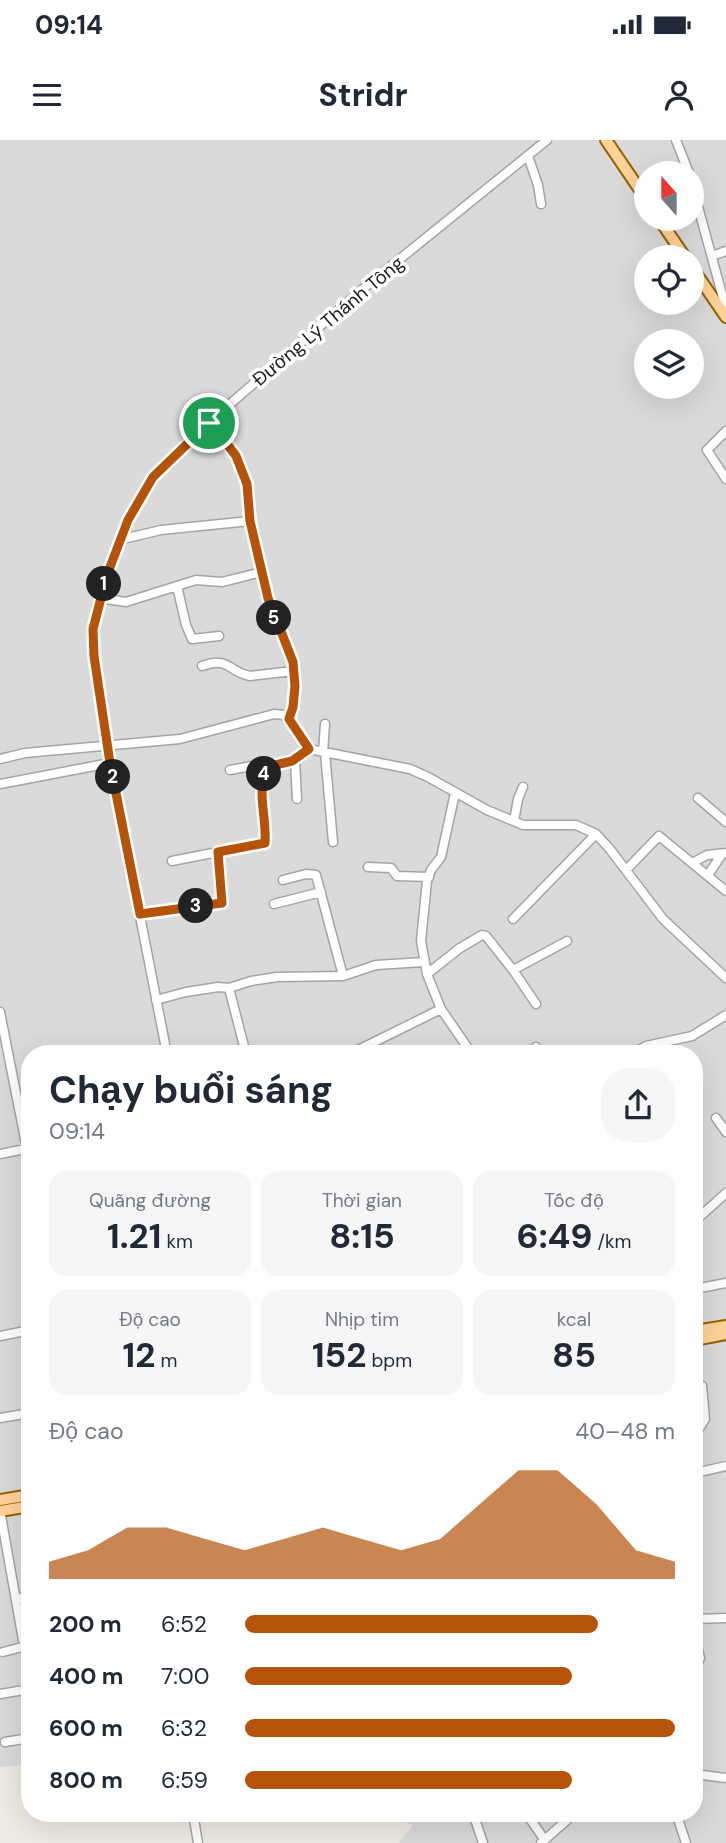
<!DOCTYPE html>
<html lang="vi">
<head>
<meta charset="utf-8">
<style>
	body { margin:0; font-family:"DM Sans",sans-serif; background:#f6f6f7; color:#1f2937; height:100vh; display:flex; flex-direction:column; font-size:26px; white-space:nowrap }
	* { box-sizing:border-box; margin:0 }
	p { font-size:23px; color:#747a83 }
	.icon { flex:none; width:38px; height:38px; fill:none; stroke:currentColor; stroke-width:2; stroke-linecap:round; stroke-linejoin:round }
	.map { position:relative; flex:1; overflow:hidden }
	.drawer { position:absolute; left:21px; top:905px; width:682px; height:777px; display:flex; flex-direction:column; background:#fff; border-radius:28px; box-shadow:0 7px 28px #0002 }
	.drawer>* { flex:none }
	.needle { width:46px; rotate:339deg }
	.fabs { position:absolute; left:634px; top:21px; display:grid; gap:14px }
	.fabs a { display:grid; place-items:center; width:70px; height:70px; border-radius:50%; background:#fff; box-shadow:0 7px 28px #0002; font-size:35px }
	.pin { position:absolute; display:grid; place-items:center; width:60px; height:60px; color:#fff; margin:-30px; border:4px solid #fff; border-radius:50%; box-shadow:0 2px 7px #0007 }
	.km { position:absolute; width:35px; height:35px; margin:-18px; border-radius:50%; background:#222; color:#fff; font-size:19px; line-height:35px; text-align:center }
	.round { display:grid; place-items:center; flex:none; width:74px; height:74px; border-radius:28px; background:#f6f6f7 }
	.head { display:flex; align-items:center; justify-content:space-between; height:119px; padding:0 28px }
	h1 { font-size:38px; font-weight:700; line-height:52px }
	.stats { display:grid; grid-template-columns:repeat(3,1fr); gap:10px; height:119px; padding:7px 28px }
	.stats div { display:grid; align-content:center; border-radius:18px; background:#f6f6f7; text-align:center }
	.stats b { font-size:35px; font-weight:700 }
	.stats small { font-size:19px; font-weight:400 }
	.stats p { font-size:19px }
	.chart { height:196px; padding:14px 28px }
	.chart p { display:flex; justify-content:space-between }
	.chart svg { width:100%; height:126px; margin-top:7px; fill:#b45309; opacity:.7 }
	ul { padding:0 28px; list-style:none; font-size:23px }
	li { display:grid; grid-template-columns:112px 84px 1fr; align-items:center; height:52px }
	li i { height:18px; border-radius:9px; background:#b45309 }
	.status { display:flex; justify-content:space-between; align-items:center; height:49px; padding:0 35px; background:#fff; direction:ltr }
	.status svg { height:19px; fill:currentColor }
	header { display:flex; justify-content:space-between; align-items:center; height:91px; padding:0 28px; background:#fff; font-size:32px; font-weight:700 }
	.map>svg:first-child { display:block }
</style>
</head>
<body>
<div class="status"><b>09:14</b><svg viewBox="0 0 49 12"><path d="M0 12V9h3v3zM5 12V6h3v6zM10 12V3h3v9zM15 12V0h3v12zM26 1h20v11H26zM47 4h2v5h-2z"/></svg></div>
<header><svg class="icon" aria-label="menu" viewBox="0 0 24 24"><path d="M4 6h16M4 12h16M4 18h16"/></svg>Stridr<svg class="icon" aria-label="person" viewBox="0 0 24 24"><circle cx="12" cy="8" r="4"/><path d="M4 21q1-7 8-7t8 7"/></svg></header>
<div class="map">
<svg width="726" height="1703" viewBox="0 0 726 1703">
	<rect width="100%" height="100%" fill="#efebe2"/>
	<!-- residential -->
	<path fill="#dbdada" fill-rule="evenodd" d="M0,0H726V1703H399L413,1685L386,1673H695V914H30V1625L0,1627ZM646,33H691V79H646ZM646,117H691V163H646ZM646,201H691V247H646Z"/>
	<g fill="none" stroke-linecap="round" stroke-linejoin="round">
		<defs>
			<path id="minor" d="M676,0L689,33
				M528,16L538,45L541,64
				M691,41L726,169
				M712,116L726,111
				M209,283L220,293L235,316L247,344L250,381L268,458L293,522L295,546L289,579
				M726,291L707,310L726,339
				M119,400L161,390L250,381
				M177,446L186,485L192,499L219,496
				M100,458L126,462L196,440L222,442L262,432
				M202,526C230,516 228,532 250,536L293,531
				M323,612L325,584
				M325,613L333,702
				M0,619L25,613L180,599L274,574L284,575L309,609L410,629L428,637L487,670L523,685H576L596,694L609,708L663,779L726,838
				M295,620L297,659
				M230,630L257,625L267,627
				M0,644L110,623
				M455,653L441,717L431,730L427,741L421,801L427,834L441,869L472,914
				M698,658L726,682
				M514,681L518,659L523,647
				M172,721L218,712
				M692,723L707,715L726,713
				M368,727L391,728L397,736L429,737
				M626,730L659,696L726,751
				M708,735L722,714
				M283,740L306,734L316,735L343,836
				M274,764L321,752
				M140,774L222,763L218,712L265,703C267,678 256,651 267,627L292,621L309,609
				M513,779L596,694
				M513,830L567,801
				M427,834L460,808L482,795L486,796L513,830L536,864
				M229,848L246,914
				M156,860L186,852L218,847L229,848L251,841L277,837L343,836L376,825L424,822
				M0,872L27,1009
				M167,914L110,623L94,516L93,489L107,435L119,400L153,337L193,296L364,148L547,0
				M327,914L342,911L354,912L441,869
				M529,914L536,907
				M632,914L646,906L692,896L726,875
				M716,978L726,992
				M0,1014L30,1008
				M695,1081L726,1053
				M695,1149L726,1143
				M0,1196L30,1190
				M0,1278L30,1273
				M695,1290H698L705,1279L702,1246
				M695,1333L726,1326
				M0,1370L23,1500L25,1505L30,1507
				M16,1459L30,1456
				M695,1479L726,1478
				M695,1497L700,1518L696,1528
				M3,1512L26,1506
				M0,1554L30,1549
				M5,1602L30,1598
				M695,1634L726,1638
				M193,1673L198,1703
				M473,1673L483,1703
				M526,1673L544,1699
				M676,1673L686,1703
				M541,1703L575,1673"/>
			<path id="major" d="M606,0L646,59
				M659,79L685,117
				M691,126L726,177
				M695,1191L726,1186
				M695,1200L726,1194
				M0,1360L30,1355
				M0,1371L30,1366"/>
		</defs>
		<!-- minor casing -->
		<use href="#minor" stroke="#a4a4a4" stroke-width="11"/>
		<!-- major casing -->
		<use href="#major" stroke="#976400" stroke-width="14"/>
		<!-- minor -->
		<use href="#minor" stroke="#fff" stroke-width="8"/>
		<!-- major -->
		<use href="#major" stroke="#ffd298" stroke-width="10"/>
	</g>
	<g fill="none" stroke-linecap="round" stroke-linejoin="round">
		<defs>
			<path id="route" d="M209,283L219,293L236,316L247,344L250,381L268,458L293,522L295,546L293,567L289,579L309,609L292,621L267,627C256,651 267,678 265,703L218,712L222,763L140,774L110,623L94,516L93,489L107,435L128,380L153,337Z"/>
		</defs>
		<!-- route casing -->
		<use href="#route" stroke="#fff" stroke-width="14"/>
		<!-- route -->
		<use href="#route" stroke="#b45309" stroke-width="9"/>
	</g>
	<g text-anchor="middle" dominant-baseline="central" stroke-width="7" stroke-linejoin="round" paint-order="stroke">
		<!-- street labels -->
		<g font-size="19" fill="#1d1d1d" stroke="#fff">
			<text transform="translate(328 181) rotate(-40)">Đường Lý Thánh Tông</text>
		</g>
	</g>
</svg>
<div class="fabs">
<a><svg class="needle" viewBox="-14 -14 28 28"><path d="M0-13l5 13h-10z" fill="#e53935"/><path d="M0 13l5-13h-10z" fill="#747a83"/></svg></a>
<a><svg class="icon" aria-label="locate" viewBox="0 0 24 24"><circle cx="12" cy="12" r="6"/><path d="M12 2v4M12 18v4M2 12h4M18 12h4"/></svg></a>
<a><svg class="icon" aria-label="layers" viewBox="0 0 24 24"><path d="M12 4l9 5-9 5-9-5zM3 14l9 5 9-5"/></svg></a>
</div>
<div class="pin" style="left:209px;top:283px;background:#1e9e55"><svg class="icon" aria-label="arrive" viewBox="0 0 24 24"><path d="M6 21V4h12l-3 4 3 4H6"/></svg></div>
<b class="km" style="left:104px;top:444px">1</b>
<b class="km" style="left:113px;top:637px">2</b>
<b class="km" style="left:196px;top:766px">3</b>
<b class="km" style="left:264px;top:634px">4</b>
<b class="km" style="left:274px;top:478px">5</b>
<section class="drawer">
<div class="head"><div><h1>Chạy buổi sáng</h1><p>09:14</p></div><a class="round"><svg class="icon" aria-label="share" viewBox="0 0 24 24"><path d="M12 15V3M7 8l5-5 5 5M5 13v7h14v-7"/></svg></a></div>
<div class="stats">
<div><p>Quãng đường</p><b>1.21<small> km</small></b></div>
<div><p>Thời gian</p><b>8:15</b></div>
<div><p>Tốc độ</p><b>6:49<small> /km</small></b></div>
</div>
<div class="stats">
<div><p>Độ cao</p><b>12<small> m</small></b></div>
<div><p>Nhịp tim</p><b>152<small> bpm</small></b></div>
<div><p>kcal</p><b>85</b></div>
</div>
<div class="chart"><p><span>Độ cao</span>40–48 m</p>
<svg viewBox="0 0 160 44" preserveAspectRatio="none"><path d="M0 44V38L10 34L20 26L30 26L40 30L50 34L60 30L70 26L80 30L90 34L100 30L110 18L120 6L130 6L140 18L150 34L160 38V44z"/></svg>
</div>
<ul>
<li><b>200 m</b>6:52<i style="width:82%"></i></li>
<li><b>400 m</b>7:00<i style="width:76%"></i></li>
<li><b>600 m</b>6:32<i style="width:100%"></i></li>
<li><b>800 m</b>6:59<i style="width:76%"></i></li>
</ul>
</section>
</div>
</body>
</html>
